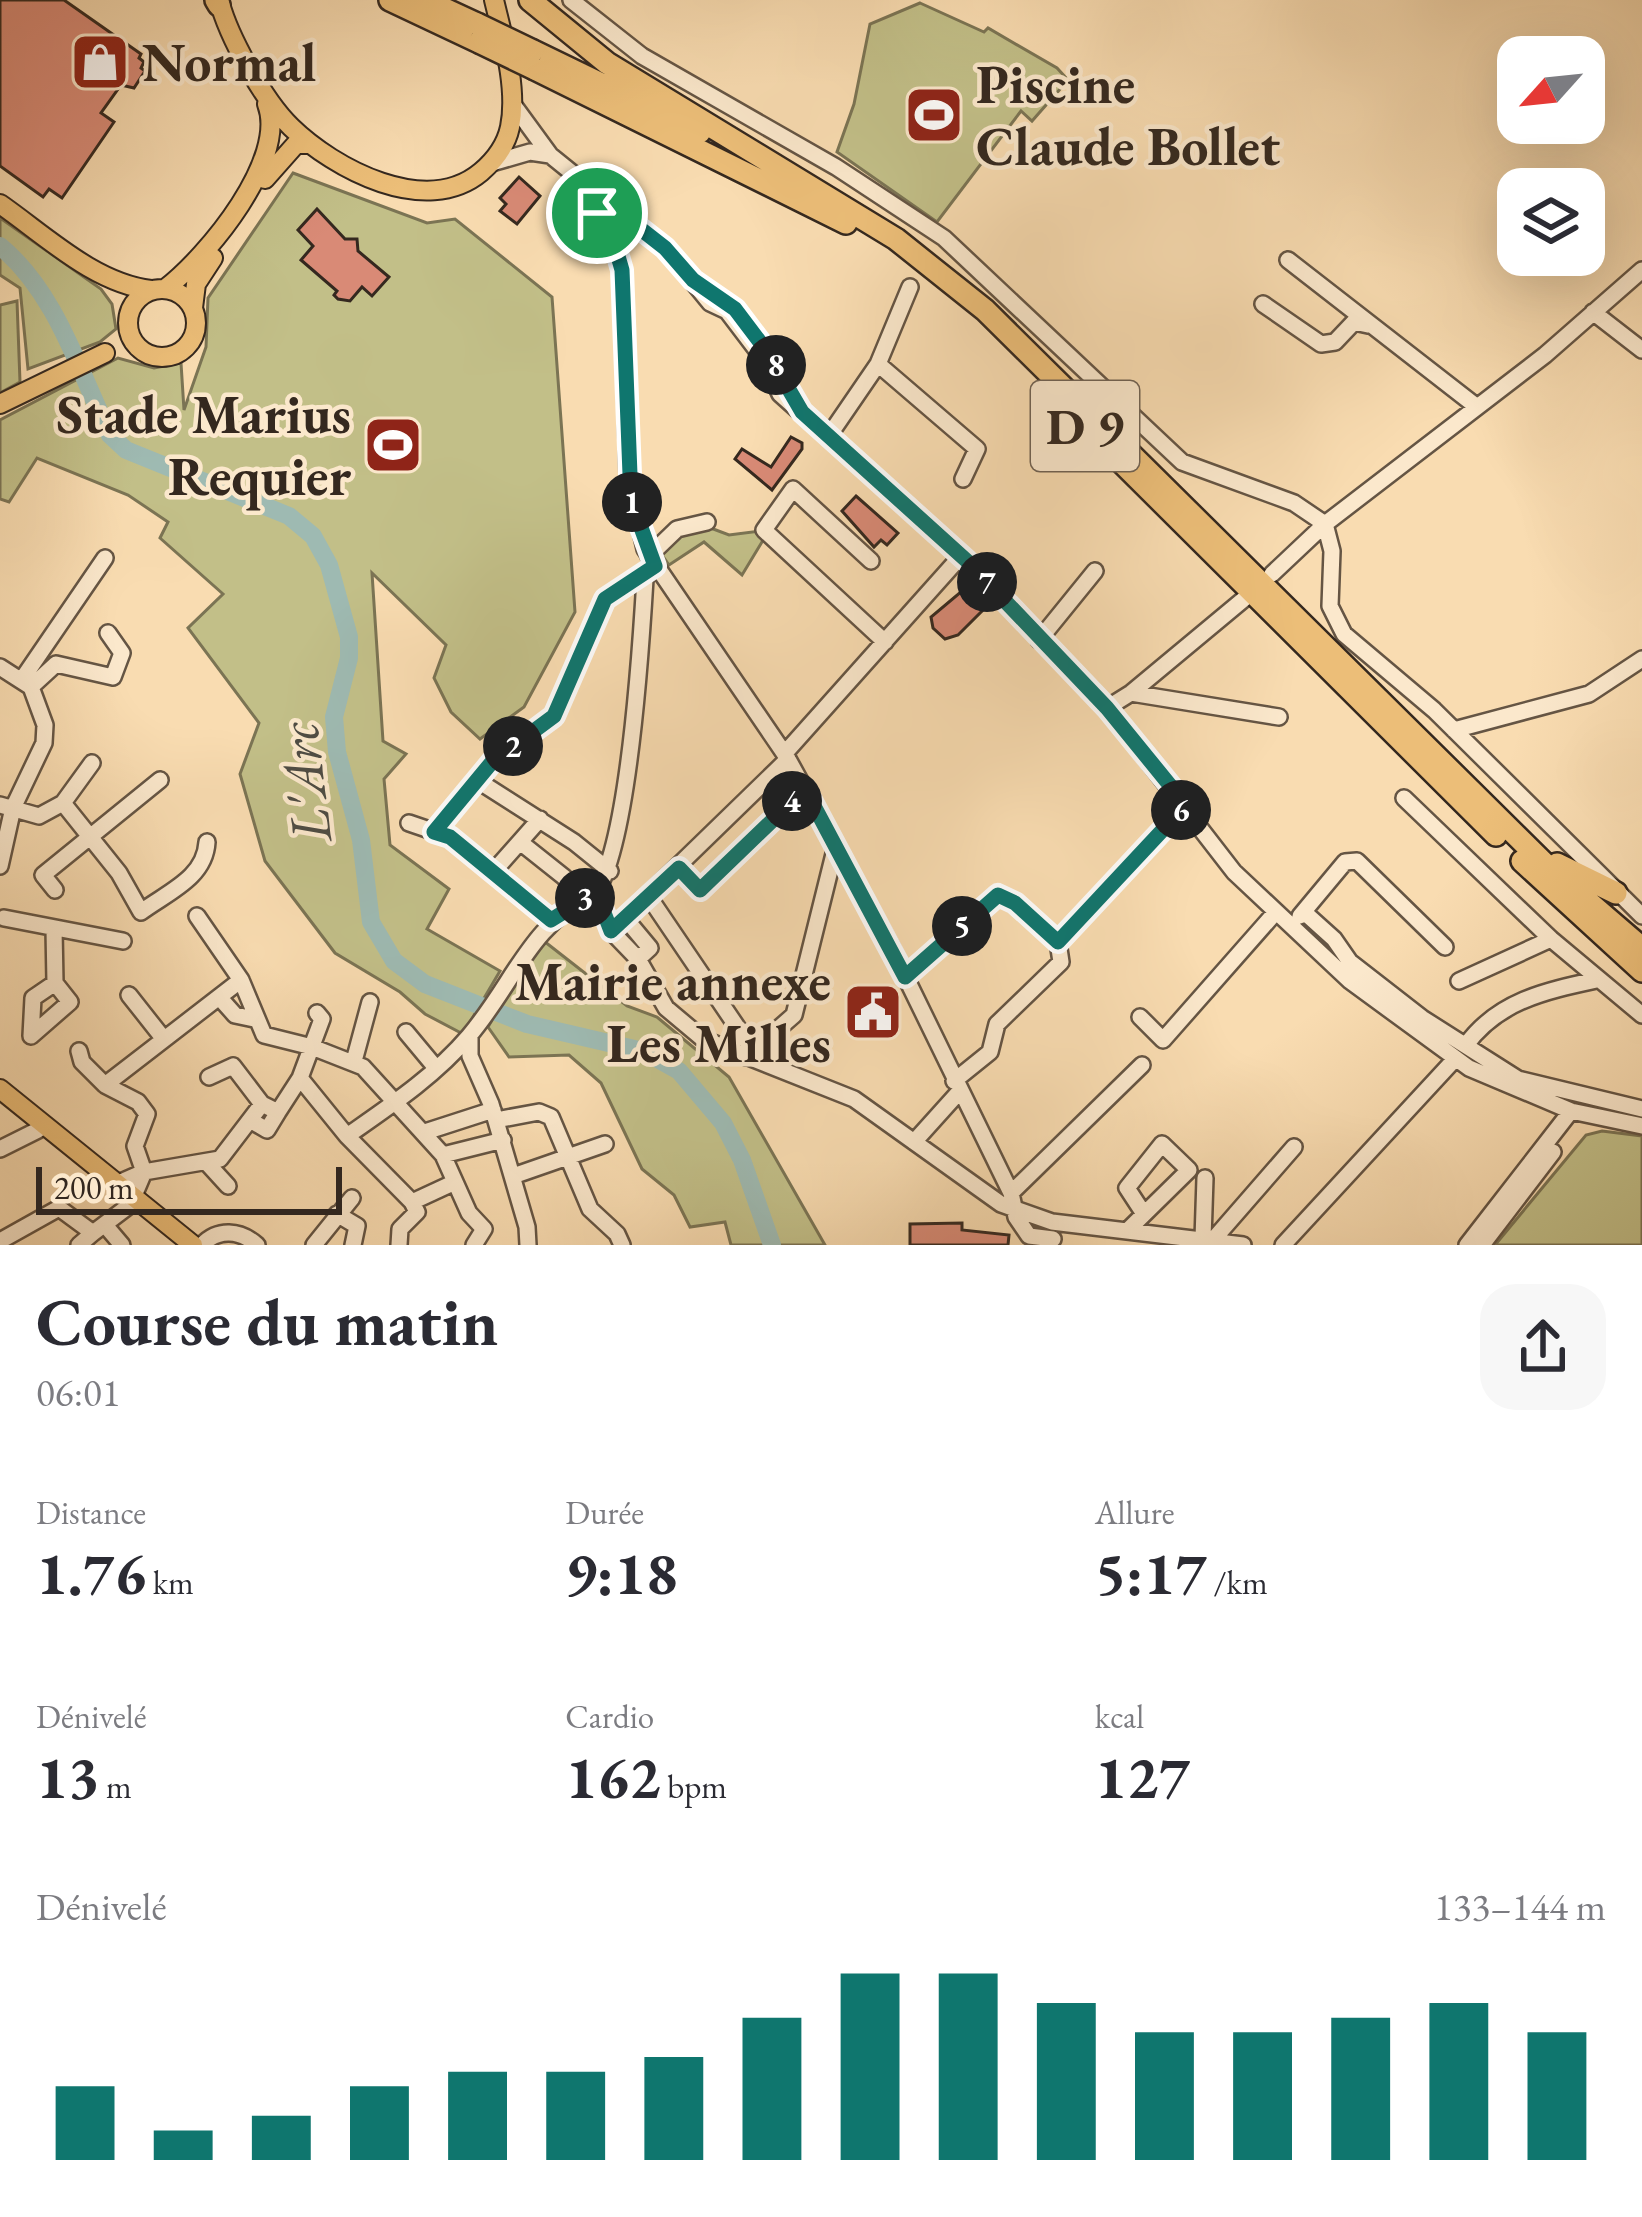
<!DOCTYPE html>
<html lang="fr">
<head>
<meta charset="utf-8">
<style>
	body { margin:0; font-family:"EB Garamond",serif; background:#f7f7f7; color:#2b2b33; height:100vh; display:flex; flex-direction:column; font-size:45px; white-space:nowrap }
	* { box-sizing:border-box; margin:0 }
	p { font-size:39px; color:#7c7c81 }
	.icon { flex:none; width:66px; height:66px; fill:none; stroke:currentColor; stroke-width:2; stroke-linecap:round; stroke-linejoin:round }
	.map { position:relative; height:1245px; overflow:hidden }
	.panel { display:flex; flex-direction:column; background:#fff; flex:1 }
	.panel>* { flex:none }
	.needle { width:78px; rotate:243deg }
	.tools { position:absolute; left:1497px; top:36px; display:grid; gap:24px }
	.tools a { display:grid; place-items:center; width:108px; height:108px; border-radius:24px; background:#fff; box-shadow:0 12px 48px #0002; font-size:60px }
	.scale { position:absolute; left:36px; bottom:30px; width:306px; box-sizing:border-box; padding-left:12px; border:6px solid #34281f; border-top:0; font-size:33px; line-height:42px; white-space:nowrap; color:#34281f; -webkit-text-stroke:9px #fbe8cc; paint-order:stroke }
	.pin { position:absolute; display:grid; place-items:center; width:102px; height:102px; color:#fff; margin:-51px; border:6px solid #fff; border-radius:50%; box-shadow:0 3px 12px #0007 }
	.km { position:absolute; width:60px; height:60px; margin:-30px; border-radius:50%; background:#222; color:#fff; font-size:33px; line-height:60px; text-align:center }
	.round { display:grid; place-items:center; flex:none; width:126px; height:126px; border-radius:36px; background:#f7f7f7 }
	.headline { display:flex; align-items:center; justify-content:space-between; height:204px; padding:0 36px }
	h1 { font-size:66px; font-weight:700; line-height:90px }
	.stats { display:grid; grid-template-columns:repeat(3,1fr); gap:18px; height:204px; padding:12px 36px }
	.stats div { display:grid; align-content:center }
	.stats b { font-size:60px; font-weight:700 }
	.stats small { font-size:33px; font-weight:400 }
	.stats p { font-size:33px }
	.chart { height:336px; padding:24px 36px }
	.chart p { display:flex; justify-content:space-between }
	.chart svg { width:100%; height:216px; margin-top:12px; stroke:#0f766e; stroke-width:6 }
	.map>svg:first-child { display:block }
</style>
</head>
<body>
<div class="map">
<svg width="1642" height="1245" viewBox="0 0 1642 1245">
	<rect width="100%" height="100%" fill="#f9dcb1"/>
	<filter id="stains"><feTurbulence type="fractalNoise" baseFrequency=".00167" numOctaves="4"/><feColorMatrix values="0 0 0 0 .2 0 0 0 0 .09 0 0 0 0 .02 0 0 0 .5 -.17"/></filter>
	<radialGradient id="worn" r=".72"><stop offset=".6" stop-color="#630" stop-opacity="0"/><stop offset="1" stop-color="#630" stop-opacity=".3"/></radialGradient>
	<!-- green -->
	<path fill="#c2bf88" stroke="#7b7454" stroke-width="3" d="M920,3L984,32L988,28L1057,68L1068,80L1032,121L1021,111L937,222L837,152L854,104L870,24Z
		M293,173L427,223L455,219L552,297L575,612L524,707L480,739L451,712L434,678L446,645L372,573L383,741L406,754L384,779L390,845L449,889L427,929L500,971L463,1034L425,1014L400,992L335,953L265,861L240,774L259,723L188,628L223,594L160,538L168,522L128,495L37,458L9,502L0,499V420L118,358L154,368L181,363L184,410L206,347L208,298Z
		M0,218L101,289L112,304L116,329L100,342L28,369L20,288L0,275Z
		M17,301L20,382L0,393V305Z
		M708,527L729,535L760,531L765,537L742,575L704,542L669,565L660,552L676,534Z
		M540,938L627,1006L657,1017L729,1077L825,1245H731L725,1222L690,1227L674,1195L642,1169L601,1083L569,1055L509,1057L488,1027Z
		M1602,1131L1642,1136V1245H1495L1586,1135Z"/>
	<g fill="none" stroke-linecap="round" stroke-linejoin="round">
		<!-- river -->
		<path stroke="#9ebab2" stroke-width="18" d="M0,246C56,292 79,371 110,435L126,450L289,516L313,536L329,565L349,637V658L334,717L337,752L361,840L371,922L394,961L425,984L527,1024L643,1051L679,1071L723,1123L742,1160L772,1245"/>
	</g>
	<!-- building -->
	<path fill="#d98a76" stroke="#34281f" stroke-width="3" d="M0,0H64L141,54L139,58L144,62L141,68L145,71L134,88L121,85L101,113L114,122L62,198L49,189L43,197L0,166Z
		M519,177L540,196L517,224L500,211L506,204L500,198Z
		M317,209L345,239H357L358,251L389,277L372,296L362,287L350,301L338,299L334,295L337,291L301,260L313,246L298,230Z
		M791,437L802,443V449L772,490L735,459L742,449L771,467Z
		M856,496L898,533L887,545L881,540L874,547L842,511Z
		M962,591L983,610L958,635L945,639L933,628L931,617Z
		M962,1223V1230L1009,1235L1008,1245H910V1224Z"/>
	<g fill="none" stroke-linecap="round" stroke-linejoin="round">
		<defs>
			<path id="minor" d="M571,0L642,56L836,167L944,238L1182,462L1294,503L1325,524L1332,551L1330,606L1344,634L1434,710L1642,916
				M512,103L550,155L665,248L710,303L727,311L765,361L780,394L966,561L1107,708L1234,872L1350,981L1469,1068L1571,1111L1642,1126
				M492,163L530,152L550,155
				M580,181L597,213
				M597,213L594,231L613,239
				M613,239L622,270L628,474L645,549L788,759L891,947L1011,1193L1016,1217L1029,1236L1053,1239
				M1288,260L1477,407
				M1263,304L1321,344L1335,342L1354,322L1368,325
				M1593,312L1642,350
				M878,364L977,449L963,479
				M828,437L878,364L910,287
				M649,556L677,529L707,522
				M871,561L793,489L764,530L885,642
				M1272,574L1325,524L1545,355L1642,270
				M1039,640L1095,571
				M0,667L31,687L45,725L44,743L13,808L0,866
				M23,678L105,558
				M31,687L56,664L113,677L122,653L108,633
				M1131,693L1279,717
				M1107,708L1131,693L1244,599
				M1454,730L1589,694L1642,659
				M785,753L961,556
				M480,782L574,842L610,871
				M1404,798L1551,939L1642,1015
				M63,803L92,763
				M0,805L39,816L63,803L119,873L141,912C168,892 205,878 207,842
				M409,823L450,837L552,920
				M434,832L492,762L553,716L605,599L655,566
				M520,842L564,877L582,899
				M679,868L700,890L805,789
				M493,872L540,819
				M55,890L43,875L160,780
				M596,892L611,931L638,959L666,1008L703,1039L854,1099L1001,1204L1052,1222L1243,1245
				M596,892C629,841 641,647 645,579L653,568
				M649,897L752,1049
				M1304,912L1334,939L1350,962L1422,1018L1518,1079L1642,1109
				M1300,916L1345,862L1357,861L1445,947
				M4,918L123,941
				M625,918L650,948L638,959
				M54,929L55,983L33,998L31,1036L70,1002L55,983
				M611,931L788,759
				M1058,942L1186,805
				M905,977L998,895L1015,903L1058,942
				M241,980L264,1035L312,1047L363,1067L443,1155L469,1213L484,1229L474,1245
				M1459,981L1551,939
				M129,995L163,1038
				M219,997L235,1015L254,1019
				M1140,1017L1163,1040L1274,914
				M406,1032L436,1068
				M470,1035V1056L491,1104L527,1227L528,1245
				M1466,1045C1498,1001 1545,991 1596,980
				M79,1051L82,1062L105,1085
				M746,1057L794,1015L836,846
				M354,1061L370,1002
				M300,1078L322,1019L317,1013
				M954,1081L990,1052L997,1024L1061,962L1058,942
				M262,1104L278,1112L300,1078L347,1136L412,1202L417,1212L400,1229L399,1245
				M250,1120L267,1130L278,1112
				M496,1120L539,1112L551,1117L590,1209L617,1234L622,1245
				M425,1132L493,1110
				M347,1136C390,1106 435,1076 469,1036C515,982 528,926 596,892
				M914,1142L959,1092
				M0,1149L38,1130
				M443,1155L503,1140
				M207,1163L228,1186
				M513,1176L605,1144
				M121,1182L144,1172L135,1146L147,1114L138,1102L105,1085L241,980L197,916
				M1011,1193L1142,1065
				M412,1202L453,1183
				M337,1214L357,1226L353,1245
				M105,1225L122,1245
				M1130,1228L1189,1170L1162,1144L1127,1188L1144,1214
				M1203,1239L1205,1178
				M1213,1240L1294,1147
				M0,1241L59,1208L93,1233L130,1205L144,1172L220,1159L262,1104L233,1066L209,1077
				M79,1245L93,1233
				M202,1245C218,1228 240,1230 257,1245
				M314,1245L352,1198
				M1283,1245L1455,1059
				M1467,1245L1571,1111
				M1482,1245L1553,1152"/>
			<path id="major" d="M219,0C228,36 264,101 291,127C334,169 426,218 481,172C495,160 506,146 510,127C518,88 503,38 494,0
				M265,179L296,144H310
				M0,204C46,236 94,283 151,290
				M128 323a34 34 0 1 1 68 0a34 34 0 1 1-68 0Z
				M165,289C208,256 288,159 267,104
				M193,308L196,284L213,258
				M0,404L105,353
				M0,1089L193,1245"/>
			<path id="highway" d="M216,0L219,5
				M390,0L479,42
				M425,0L477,24
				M530,0L607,63L896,239L985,310L1549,868L1642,948
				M533,51L700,132
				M535,69L846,223
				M1050,391L1496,835
				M1522,861L1642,971
				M1557,864L1616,893"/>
		</defs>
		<!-- minor casing -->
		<use href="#minor" stroke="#655544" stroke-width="20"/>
		<!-- major casing -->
		<use href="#major" stroke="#34281f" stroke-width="22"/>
		<!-- highway casing -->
		<use href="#highway" stroke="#34281f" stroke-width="26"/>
		<!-- minor -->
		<use href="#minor" stroke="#fbe8cc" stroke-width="15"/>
		<!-- major -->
		<use href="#major" stroke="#ecbe78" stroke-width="18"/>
		<!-- highway -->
		<use href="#highway" stroke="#ecbe78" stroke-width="21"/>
		<defs>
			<path id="highway-bridge" d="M477,24L533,51
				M479,42L535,69"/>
		</defs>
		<!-- highway-bridge casing -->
		<use href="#highway-bridge" stroke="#34281f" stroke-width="26" stroke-linecap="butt"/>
		<!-- highway-bridge -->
		<use href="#highway-bridge" stroke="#ecbe78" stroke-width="21"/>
	</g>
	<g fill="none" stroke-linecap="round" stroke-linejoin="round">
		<defs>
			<path id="route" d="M605,208L619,212L665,248L693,280L735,309L766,350L802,412L967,561L1107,708L1186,805L1058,942L1015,903L998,895L905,977L805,789L700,890L679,868L611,931L596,892L551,920L450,837L434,832L492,762L554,716L605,599L655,566L631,500L622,270L613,239L601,238L593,227L594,217Z"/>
		</defs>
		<!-- route casing -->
		<use href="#route" stroke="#fff" stroke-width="24"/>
		<!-- route -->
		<use href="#route" stroke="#0f766e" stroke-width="15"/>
	</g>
	<!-- icons -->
	<defs>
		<symbol id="shop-square" viewBox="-11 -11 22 22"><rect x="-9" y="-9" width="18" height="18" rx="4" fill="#8f2418" stroke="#fbe8cc"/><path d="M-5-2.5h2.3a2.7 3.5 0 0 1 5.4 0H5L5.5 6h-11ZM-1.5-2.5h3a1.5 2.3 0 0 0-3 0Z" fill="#fff"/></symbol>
		<symbol id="stadium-square" viewBox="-11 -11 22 22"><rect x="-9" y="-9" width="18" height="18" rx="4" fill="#8f2418" stroke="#fbe8cc"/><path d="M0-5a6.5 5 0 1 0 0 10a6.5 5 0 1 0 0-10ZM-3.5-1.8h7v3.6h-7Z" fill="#fff"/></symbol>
		<symbol id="civic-square" viewBox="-11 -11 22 22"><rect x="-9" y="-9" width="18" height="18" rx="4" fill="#8f2418" stroke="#fbe8cc"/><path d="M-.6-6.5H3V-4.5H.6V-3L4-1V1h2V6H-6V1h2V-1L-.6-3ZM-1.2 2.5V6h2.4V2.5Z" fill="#fff"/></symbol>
	</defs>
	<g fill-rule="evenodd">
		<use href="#shop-square" x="67" y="29" width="66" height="66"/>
		<use href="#stadium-square" x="901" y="82" width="66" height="66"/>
		<use href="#stadium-square" x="360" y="412" width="66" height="66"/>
		<use href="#civic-square" x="840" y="979" width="66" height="66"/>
	</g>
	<g text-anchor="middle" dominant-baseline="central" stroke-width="9" stroke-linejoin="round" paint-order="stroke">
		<!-- shield labels -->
		<rect fill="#fbe8cc" stroke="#706253" stroke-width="3" x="1031" y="381" width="108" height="90" rx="9"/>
		<g font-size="51" font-weight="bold" fill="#34281f">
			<text x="1085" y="426">D 9</text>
		</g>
		<!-- poi labels -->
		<g font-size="54" font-weight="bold" fill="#34281f" stroke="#fbe8cc" text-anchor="start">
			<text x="142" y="62">Normal</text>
			<text x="976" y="84">Piscine<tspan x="976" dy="62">Claude Bollet</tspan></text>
			<text x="351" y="414" text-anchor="end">Stade Marius<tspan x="351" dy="62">Requier</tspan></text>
			<text x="831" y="981" text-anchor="end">Mairie annexe<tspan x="831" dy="62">Les Milles</tspan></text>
		</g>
		<!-- water labels -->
		<g font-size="57" font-style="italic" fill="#4e4c44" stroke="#fbe8cc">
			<text transform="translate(304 783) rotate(-97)">L'Arc</text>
		</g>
	</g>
	<rect width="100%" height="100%" filter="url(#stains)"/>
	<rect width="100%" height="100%" fill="url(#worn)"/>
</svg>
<div class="tools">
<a><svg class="needle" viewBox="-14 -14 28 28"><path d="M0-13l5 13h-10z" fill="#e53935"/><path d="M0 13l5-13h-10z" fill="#7c7c81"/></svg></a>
<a><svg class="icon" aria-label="layers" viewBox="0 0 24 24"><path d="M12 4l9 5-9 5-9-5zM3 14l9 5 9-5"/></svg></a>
</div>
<div class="scale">200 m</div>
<div class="pin" style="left:597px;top:213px;background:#1e9e55"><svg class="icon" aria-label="arrive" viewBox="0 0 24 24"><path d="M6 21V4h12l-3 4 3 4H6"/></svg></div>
<b class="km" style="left:632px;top:502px">1</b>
<b class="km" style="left:513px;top:746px">2</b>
<b class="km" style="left:585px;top:898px">3</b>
<b class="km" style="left:792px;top:801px">4</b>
<b class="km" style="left:962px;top:926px">5</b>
<b class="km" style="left:1181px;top:810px">6</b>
<b class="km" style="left:987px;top:582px">7</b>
<b class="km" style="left:776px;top:365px">8</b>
</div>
<section class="panel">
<div class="headline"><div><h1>Course du matin</h1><p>06:01</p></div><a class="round"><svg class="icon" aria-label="share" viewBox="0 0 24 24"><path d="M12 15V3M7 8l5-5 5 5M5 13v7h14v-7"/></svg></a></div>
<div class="stats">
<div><p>Distance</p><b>1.76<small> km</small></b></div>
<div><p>Durée</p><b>9:18</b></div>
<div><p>Allure</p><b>5:17<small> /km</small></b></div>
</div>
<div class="stats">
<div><p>Dénivelé</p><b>13<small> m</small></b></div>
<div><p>Cardio</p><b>162<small> bpm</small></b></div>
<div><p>kcal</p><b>127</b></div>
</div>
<div class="chart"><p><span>Dénivelé</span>133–144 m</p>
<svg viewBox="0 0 160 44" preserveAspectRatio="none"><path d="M5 44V29M15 44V38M25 44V35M35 44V29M45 44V26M55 44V26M65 44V23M75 44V15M85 44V6M95 44V6M105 44V12M115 44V18M125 44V18M135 44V15M145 44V12M155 44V18"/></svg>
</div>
</section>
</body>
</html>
